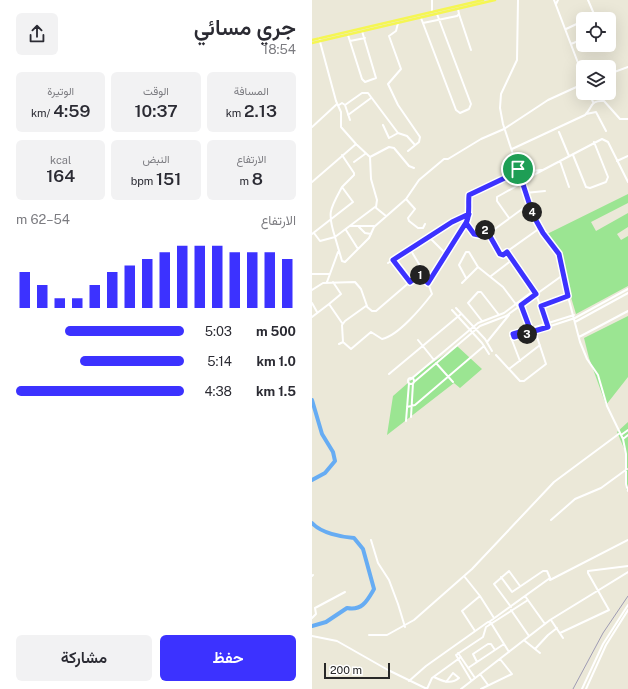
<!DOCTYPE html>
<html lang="ar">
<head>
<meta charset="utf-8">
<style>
	body { margin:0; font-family:"Public Sans",Vazirmatn,sans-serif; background:#f2f2f3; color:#2b2b33; direction:rtl; height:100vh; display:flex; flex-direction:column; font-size:15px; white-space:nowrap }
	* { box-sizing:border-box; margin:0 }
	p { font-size:13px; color:#7c7c81 }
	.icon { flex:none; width:22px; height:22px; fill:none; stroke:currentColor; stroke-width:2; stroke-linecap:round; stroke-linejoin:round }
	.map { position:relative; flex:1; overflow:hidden; direction:ltr }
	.drawer { display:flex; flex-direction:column; background:#fff; width:312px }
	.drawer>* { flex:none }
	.tools { position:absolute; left:264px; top:12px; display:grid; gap:8px }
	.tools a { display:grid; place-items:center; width:40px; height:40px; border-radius:6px; background:#fff; box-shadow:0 4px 16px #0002; font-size:20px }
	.scale { position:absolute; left:12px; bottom:10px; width:66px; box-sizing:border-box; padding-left:4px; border:2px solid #282828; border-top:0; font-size:11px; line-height:14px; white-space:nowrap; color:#282828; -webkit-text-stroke:3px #fff; paint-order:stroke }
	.pin { position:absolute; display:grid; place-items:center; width:34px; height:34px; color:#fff; margin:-17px; border:2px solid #fff; border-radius:50%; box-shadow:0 1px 4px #0007 }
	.km { position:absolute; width:20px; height:20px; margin:-10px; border-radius:50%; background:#222; color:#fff; font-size:11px; line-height:20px; text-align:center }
	.round { display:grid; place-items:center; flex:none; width:42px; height:42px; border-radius:6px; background:#f2f2f3 }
	.summary { display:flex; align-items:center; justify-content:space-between; height:68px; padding:0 16px }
	h1 { font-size:22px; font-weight:600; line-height:30px }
	.stats { display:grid; grid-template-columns:repeat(3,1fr); gap:6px; height:68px; padding:4px 16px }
	.stats div { display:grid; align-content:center; border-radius:6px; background:#f2f2f3; text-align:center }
	.stats b { font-size:17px; font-weight:600 }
	.stats small { font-size:11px; font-weight:400 }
	.stats p { font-size:11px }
	.chart { height:112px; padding:8px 16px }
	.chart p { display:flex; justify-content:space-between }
	.chart svg { width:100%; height:72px; margin-top:4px; stroke:#3c32ff; stroke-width:6 }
	.action { display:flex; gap:8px; margin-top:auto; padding:8px 16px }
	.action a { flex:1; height:46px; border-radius:6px; background:#3c32ff; color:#fff; font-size:16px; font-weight:600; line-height:46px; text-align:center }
	.action a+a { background:#f2f2f3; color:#2b2b33 }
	ul { padding:0 16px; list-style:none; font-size:13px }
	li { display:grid; grid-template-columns:64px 48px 1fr; align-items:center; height:30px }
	li i { height:10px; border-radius:5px; background:#3c32ff }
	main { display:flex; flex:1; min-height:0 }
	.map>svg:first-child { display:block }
</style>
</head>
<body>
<main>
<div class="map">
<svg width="316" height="689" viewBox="0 0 316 689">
	<rect width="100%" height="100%" fill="#ebe8d8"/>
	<!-- green -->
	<path fill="#9be592" d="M316,194V203L279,222L284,231L316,213V227L305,234L309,240L316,236V286L264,314L252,274L248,255L233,235Z
		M316,316V377L294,405L277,358L272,338Z
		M145,346L170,369L148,388L142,383L75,435L81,396L113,368Z
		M316,422V489L314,490V453L305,432Z"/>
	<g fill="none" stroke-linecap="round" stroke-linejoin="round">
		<!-- river -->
		<path stroke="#66acf3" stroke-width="4" d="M0,400L10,434L21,452L23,461L13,473L0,480
			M0,523C9,533 29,537 42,538L51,549L62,589C55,601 50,611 35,608L14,622L0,626"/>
		<!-- minor -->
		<path stroke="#fff" stroke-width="2" d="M120,0V12
			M206,0L205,60L189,94L188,108L191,124L219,209L228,228L247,254L253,285L268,342L275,359L286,375L295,406L311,439L314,454V484L316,491
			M242,0L271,76
			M276,0L282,14L276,19
			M244,4L246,0
			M147,14L159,50
			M109,18L144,110L148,113L157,109L159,104L125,14
			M86,23L84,31L77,36L89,69L76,84L86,105L108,137L107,142L96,151
			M111,23L145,16L147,14L146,9
			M254,29L271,21
			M297,29L302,27
			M36,35L50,79L53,82L64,78L50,31
			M38,41L53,38
			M259,44L271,39
			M297,74L316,67
			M277,93L281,102
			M27,105L30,103L33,105L38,120
			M33,105L50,93H56L86,133L95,136L103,145
			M274,114L284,112L294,131
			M36,115L59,98
			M71,125L77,138L86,133
			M0,127L25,104
			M247,132L257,156
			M44,144L58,157L77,147L82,148L97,166L102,168
			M200,149L273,115C281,107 278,100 292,101L308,119H316
			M261,155L274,187L278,188L294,182L296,177L282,142
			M58,157L59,179L65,200L64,207
			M248,161L257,187
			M305,161L316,156
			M42,162L53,154
			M207,172L230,170
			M210,181L290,139L296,142L316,182
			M0,182L44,144L29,127V112L24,101L7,38
			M213,193L233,191
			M94,199L107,180L132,159H136L169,139L192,129L236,100L271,84
			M217,204L176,234L190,255L228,228
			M74,216L63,207L23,237L30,261L33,262L57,238L62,227L94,199L103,209L96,218L97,221L106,228H111L113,224
			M197,218L185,201V197L210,183
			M154,223L164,235H168L173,230L176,232
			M39,226H62
			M47,227L53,233L59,234
			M34,230L46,249
			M2,233L8,241L23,237C15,212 18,209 30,187
			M0,234L41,202L30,187L42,175V173L30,155
			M117,237L135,255
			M98,249L110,269L108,275
			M195,252L225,297L236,327
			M81,260L98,282
			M76,263L140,222L157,214
			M0,274H17
			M179,276L200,260
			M154,278L147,265L154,252H157L166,267
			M15,282L26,252
			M116,283L155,222L157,214V195L197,176L206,169
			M150,283L166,267L191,287L206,307
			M0,290L11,283L43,282L49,289L55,306
			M0,303L5,312
			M17,304L29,294L21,282
			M209,305L219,333
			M229,306L256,297
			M144,308L173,339L180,351
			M140,310L170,343L177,354
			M0,317L17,304L30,323
			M170,321L156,303L166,292H169L187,315
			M263,322L316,293
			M267,337L316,311
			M199,339L263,318L316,289
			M106,340L122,360
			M175,342L197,315
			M27,344L31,342L39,349L59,332L70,339C86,336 110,307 120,294L116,283L106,275L64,311H60L54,306L33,321L30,325L31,342
			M184,355L208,381H212L234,364L223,331
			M208,361L198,335L262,315
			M124,363L141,382
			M197,369L228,345
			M77,374L149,314
			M96 381a3 3 0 1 1 6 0a3 3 0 1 1-6 0Z
			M99,379L166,323L192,313L221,291
			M102,382L168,326L194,316L251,275
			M95,407L103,405L172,346
			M99,417L101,383
			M94,421L97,383
			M309,435L316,430
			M311,439L316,435
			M239,520L263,499L289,488L315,469
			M59,540L66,563L77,580L86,604L93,627
			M0,576L1,575
			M152,576L168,596
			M238,580L316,540
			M213,596L233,624
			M199,607L182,584L197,571L208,586
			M199,610L217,636
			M0,618L4,614L3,608L33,592
			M239,620L251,638
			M177,622L238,578L235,571H231L200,592L189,577
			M163,631L150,611L168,596L182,618
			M248,633L297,610L276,573V571L316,566
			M57,635H75L102,620L160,569L242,482L308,433
			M0,636L25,641L76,670L115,689L120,678L149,657
			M213,641L228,653
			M223,649L236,635L245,628
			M183,650L192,644
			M146,653L163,678
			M156,668L183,650L179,644H176L161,654L165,662
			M168,674L176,685
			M122,677C130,681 139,685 147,678L141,673L134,682
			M159,680L144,655L171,637L174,627L216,600
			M97,681L114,666L176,622L179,623L197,652
			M149,689L238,620L316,572
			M169,689L200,674L188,659
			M270,689L291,644L316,605
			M274,689L294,645L316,610"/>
		<!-- major -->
		<path stroke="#f5f653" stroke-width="2.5" d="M0,40L171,0
			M0,43L183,0"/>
		<!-- rail -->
		<path stroke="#9e9bb3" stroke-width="1" d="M261,689L291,633L316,596"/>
	</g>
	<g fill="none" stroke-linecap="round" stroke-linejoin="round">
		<defs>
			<path id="route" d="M206,169L197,176L157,195C156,204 158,212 155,221L116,283L107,275L98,282L81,260L140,222L157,214L154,223L162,234L167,235L175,231L188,254L191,255L195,252L224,294L209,305L218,329L201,334L202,337L236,327L229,306L256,296L247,254L231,233L221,215L206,169"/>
		</defs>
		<!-- route casing -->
		<use href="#route" stroke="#fff" stroke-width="8"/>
		<!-- route -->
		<use href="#route" stroke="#3c32ff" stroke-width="5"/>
	</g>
</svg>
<div class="tools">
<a><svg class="icon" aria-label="locate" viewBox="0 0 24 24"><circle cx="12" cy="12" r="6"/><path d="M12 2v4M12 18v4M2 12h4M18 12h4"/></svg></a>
<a><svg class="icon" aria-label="layers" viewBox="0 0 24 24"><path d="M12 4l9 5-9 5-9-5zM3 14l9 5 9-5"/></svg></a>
</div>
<div class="scale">200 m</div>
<div class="pin" style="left:206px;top:169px;background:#1e9e55"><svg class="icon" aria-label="arrive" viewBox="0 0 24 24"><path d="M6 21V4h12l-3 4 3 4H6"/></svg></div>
<b class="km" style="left:108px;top:275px">1</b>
<b class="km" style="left:173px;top:230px">2</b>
<b class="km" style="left:215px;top:334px">3</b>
<b class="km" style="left:220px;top:212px">4</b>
</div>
<section class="drawer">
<div class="summary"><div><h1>جري مسائي</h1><p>18:54</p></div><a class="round"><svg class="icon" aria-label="share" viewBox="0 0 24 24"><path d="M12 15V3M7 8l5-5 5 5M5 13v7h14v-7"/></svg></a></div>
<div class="stats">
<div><p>المسافة</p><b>2.13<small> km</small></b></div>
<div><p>الوقت</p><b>10:37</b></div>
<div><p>الوتيرة</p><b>4:59<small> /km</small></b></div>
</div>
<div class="stats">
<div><p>الارتفاع</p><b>8<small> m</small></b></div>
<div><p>النبض</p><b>151<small> bpm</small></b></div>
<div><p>kcal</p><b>164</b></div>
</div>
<div class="chart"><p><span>الارتفاع</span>54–62 m</p>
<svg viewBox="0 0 160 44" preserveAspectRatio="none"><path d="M5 44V22M15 44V30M25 44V38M35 44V38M45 44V30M55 44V22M65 44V18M75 44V14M85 44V10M95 44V6M105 44V6M115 44V6M125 44V10M135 44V10M145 44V10M155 44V14"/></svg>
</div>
<ul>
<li><b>500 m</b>5:03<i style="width:71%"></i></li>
<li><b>1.0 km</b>5:14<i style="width:62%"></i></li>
<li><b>1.5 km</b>4:38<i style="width:100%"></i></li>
</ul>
<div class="action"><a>حفظ</a><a>مشاركة</a></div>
</section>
</main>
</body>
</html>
